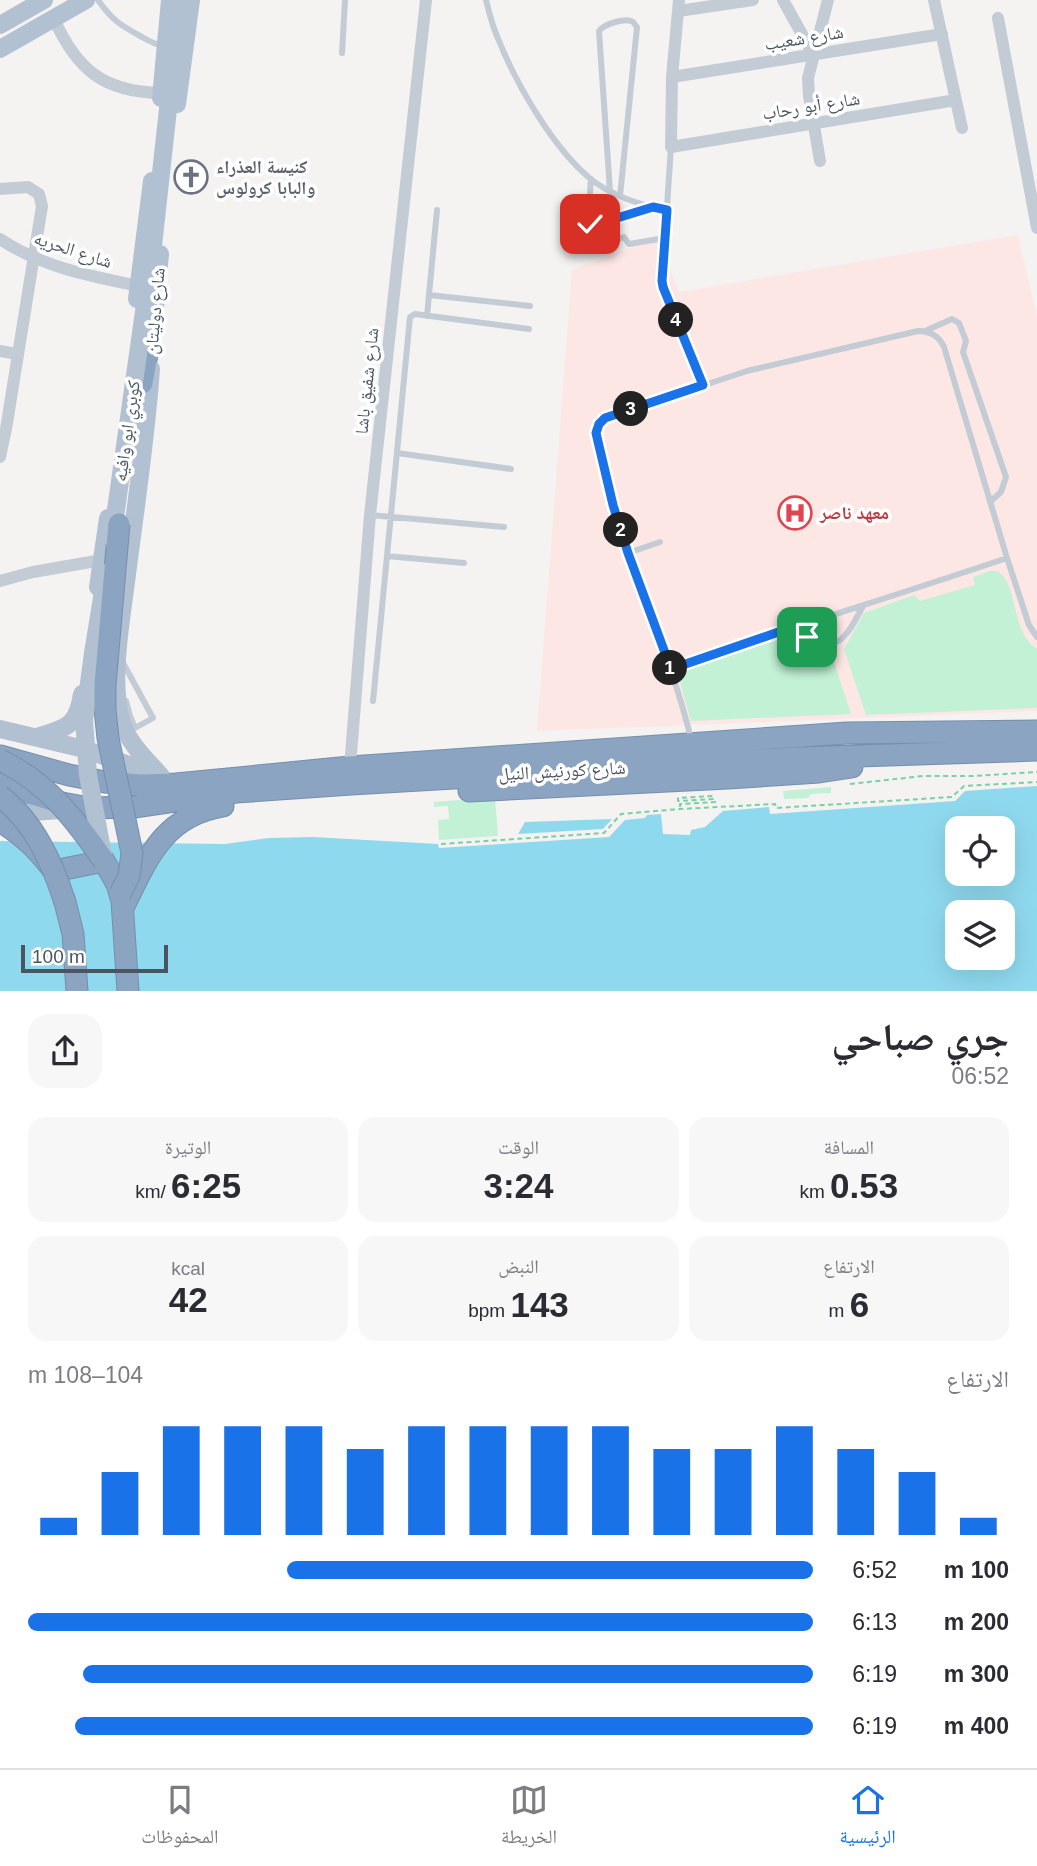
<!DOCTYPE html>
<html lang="ar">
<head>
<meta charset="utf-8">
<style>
	body { margin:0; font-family:Helvetica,"Noto Naskh Arabic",sans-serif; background:#f7f7f7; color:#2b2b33; direction:rtl; height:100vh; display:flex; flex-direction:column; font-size:26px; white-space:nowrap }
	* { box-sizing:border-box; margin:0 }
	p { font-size:23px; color:#7c7c81 }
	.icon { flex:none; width:38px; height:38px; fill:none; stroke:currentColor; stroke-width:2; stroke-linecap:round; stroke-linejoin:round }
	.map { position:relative; height:991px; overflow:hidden; direction:ltr }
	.side { display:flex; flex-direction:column; background:#fff; flex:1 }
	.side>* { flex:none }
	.controls { position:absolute; left:945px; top:816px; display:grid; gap:14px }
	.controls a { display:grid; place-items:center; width:70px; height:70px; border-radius:14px; background:#fff; box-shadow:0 7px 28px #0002; font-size:35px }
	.scale { position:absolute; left:21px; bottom:18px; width:147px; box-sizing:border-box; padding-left:7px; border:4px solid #4a5560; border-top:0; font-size:19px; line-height:24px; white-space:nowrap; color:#4a5560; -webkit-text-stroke:5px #fff; paint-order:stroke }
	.pin { position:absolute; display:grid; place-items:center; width:60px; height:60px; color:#fff; margin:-30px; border-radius:14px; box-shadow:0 4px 10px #0006 }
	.km { position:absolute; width:35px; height:35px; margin:-18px; border-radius:50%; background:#222; color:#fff; font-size:19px; line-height:35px; text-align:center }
	.round { display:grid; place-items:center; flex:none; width:74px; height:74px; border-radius:21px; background:#f7f7f7 }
	.head { display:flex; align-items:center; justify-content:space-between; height:119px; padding:0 28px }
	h1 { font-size:38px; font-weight:700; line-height:52px }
	.stats { display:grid; grid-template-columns:repeat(3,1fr); gap:10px; height:119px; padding:7px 28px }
	.stats div { display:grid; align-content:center; border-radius:18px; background:#f7f7f7; text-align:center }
	.stats b { font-size:35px; font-weight:700 }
	.stats small { font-size:19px; font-weight:400 }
	.stats p { font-size:19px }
	.chart { height:196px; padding:14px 28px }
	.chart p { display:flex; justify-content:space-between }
	.chart svg { width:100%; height:126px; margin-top:7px; stroke:#1972e8; stroke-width:6 }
	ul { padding:0 28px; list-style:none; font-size:23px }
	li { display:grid; grid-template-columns:112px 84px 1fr; align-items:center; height:52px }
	li i { height:18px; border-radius:9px; background:#1972e8 }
	.menu { display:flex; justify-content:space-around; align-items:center; height:98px; border-top:2px solid #e1e1e2; background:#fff; font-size:19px; color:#7c7c81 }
	.menu a { display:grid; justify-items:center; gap:4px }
	.menu .selected { color:#1972e8 }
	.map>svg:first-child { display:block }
</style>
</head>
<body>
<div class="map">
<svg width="1037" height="991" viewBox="0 0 1037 991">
	<rect width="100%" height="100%" fill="#f5f2f2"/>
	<!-- medical -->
	<path fill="#fce7e5" d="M1018,235L1037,316V711L537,731L572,270L657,238L679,292Z"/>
	<!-- green -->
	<path fill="#c2f1d5" d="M990,571H997C1019,583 1010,632 1037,649V708L866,715L844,649L864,613L914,595L920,601L975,585L973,577Z
		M795,635L830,649L851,714L691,721L679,679L680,675L685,669Z
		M831,787V793L811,794L808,798L784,799L783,791Z
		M495,797L498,836L439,840L438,820L449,819L448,806L434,807V802Z"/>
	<!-- water -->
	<path fill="#8fd9ee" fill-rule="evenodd" d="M1037,786V991H0V841L225,844L269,838L313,837L438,844L439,848L609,837L625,820L645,818L647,815L661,814L663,834L690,835L691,830L705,827L723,811L769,807L770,814L955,801L965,791ZM957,828H1003V873H957ZM957,912H1003V957H957Z
		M612,819L603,829L518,834L525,822Z"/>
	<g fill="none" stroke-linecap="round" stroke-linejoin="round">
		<defs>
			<path id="highway" d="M142,383L153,319
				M1,756L69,775L105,782L139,785L176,784L350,767L847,733L1037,731
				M0,784L62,803L89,808L134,807L236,792L351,784L797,758L1037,750
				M469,791L728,778L819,772L852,767
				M0,821C24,836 37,849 54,871L104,861L117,884L122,901L128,991
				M65,902L73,934L77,991
				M123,908C147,859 163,816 223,806"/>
		</defs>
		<!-- highway casing -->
		<use href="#highway" stroke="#758fad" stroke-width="23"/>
		<!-- path -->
		<path stroke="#79d0a6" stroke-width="2" stroke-dasharray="5 3.5" stroke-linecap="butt" d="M850,784L923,776H973L1037,772
			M680,807V804L715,802V799L678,801V798L713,796
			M441,844L604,833L621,814L680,809L775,804L776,808L952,797L964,786L1037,782"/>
		<!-- lane -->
		<path stroke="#c3ccd4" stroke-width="6" d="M98,0C112,20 120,25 142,37C149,41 154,44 163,46
			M486,0C489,12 492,25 497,36C515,82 553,149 592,180C614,197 640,205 667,210
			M342,53L345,0
			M671,147L662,281L667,299L703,385
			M591,179L588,219L590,224L594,225L652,208
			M610,191L599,31C604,24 626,17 633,22C635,23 635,26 637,27L620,196
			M589,207L620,216
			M606,212L614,193
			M588,250L624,237L629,244L665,238
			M429,295L530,306
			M427,316L437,210
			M925,331L952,319L959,323L966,341L963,352L1006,477L1001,492L990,502
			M397,453L511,469
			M370,515L504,527
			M628,553L660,542
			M387,556L464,563
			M790,628C835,651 839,652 863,606
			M122,661L153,718L135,728L130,716L126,701
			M671,669C782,630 895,596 1007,558
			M373,701L410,317L415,314L529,329
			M691,739C666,635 614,539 596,433L599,424L605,418L747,371L918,331C931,331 939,336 944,347L1007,558L1029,625L1037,637"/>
		<!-- street -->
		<path stroke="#c3ccd4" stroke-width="12" d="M679,0L672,77L671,147L956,100
			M783,0L813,54
			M934,0L962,128
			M678,11L753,0
			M998,18L1037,228
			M54,19C77,70 104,92 161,93
			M672,77L942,34
			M820,161L809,96L808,78L828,0
			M0,189L28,187L39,194L42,206L6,429L0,457
			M0,239C42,267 90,276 139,286
			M0,351L17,354
			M0,581L33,572L102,560
			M350,767L370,515L426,0"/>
		<!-- primary -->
		<path stroke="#b2c1d1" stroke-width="18" d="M0,25L44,0
			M0,49L86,0
			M161,98L170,0
			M177,104L191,0
			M137,299L152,181
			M153,330L160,254
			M151,369C146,440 135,511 126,582C121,623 110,679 121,720C128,743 146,759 161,776
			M98,587L108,518
			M0,729L84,749L160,776
			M37,737C66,728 77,727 82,694
			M10,812L20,813L73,809"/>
		<!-- highway -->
		<use href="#highway" stroke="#8aa4c1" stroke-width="21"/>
		<defs>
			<path id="highway-bridge" d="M119,524L105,685V710L108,738L132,853L129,876L120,894
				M0,760C48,783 74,818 104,861
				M0,796C34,822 52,862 65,902"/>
		</defs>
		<!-- highway-bridge casing -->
		<use href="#highway-bridge" stroke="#758fad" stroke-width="23" stroke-linecap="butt"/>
		<!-- primary-bridge -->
		<path stroke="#b2c1d1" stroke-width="18" d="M112,538L152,255L180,0
			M104,860L88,775L84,720L93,653L106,573"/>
		<!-- highway-bridge -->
		<use href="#highway-bridge" stroke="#8aa4c1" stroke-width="21"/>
	</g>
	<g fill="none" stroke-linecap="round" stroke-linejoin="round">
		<defs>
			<path id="route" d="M590,224L594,225L653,207L667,210L662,281L663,287L703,385L605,418L599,424L596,433L613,505L628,553L671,669L790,628L807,637"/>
		</defs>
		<!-- route casing -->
		<use href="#route" stroke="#fff" stroke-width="14"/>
		<!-- route -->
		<use href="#route" stroke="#1972e8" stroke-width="9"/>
	</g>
	<!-- icons -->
	<defs>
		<symbol id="church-ring" viewBox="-11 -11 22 22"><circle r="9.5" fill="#fff" stroke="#6b7280" stroke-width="1.5"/><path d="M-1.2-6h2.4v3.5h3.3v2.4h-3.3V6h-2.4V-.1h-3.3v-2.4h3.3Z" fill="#6b7280"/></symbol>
		<symbol id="hospital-ring" viewBox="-11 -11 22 22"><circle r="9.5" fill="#fff" stroke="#e0444e" stroke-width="1.5"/><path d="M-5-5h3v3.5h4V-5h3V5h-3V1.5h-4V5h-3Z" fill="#e0444e"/></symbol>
	</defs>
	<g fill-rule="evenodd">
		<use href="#church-ring" x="172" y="158" width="38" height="38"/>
		<use href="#hospital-ring" x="776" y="494" width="38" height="38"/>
	</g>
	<g text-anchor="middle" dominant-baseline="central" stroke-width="7" stroke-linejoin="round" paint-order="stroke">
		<!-- street labels -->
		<g font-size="18" fill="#4a5560" stroke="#fff">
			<text transform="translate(804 38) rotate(-9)">شارع شعيب</text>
			<text transform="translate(811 106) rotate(-9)">شارع أبو رحاب</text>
			<text transform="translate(73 250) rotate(18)">شارع الحريه</text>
			<text transform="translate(155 311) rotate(-85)">شارع دوليتان</text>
			<text transform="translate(367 381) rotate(-84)">شارع شفيق باشا</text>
			<text transform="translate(127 431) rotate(-82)">كوبري ابو وافيه</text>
			<text transform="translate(562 771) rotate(-3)">شارع كورنيش النيل</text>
		</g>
		<!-- worship labels -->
		<g font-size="18" font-weight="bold" fill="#5b616d" stroke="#fff" text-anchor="start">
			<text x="216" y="167">كنيسة العذراء<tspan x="216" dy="21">والبابا كرولوس</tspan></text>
		</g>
		<!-- health labels -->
		<g font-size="18" font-weight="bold" fill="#be3a42" stroke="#fff" text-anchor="start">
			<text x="820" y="513">معهد ناصر</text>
		</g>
	</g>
</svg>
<div class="controls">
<a><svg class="icon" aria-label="locate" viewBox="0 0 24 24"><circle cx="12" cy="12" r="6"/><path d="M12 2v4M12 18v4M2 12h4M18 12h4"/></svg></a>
<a><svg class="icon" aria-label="layers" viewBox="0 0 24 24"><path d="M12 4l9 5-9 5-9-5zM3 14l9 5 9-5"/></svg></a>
</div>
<div class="scale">100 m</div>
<div class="pin" style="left:807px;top:637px;background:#1e9e55"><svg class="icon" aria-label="arrive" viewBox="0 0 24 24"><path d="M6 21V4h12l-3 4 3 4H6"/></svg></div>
<div class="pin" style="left:590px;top:224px;background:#d93025"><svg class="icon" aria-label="check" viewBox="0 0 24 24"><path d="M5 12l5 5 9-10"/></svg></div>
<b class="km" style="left:670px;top:668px">1</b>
<b class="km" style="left:621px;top:530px">2</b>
<b class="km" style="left:631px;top:409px">3</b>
<b class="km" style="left:676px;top:320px">4</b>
</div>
<section class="side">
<div class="head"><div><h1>جري صباحي</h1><p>06:52</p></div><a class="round"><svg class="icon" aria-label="share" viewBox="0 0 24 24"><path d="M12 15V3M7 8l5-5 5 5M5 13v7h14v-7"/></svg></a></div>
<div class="stats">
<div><p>المسافة</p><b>0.53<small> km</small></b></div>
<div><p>الوقت</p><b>3:24</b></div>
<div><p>الوتيرة</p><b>6:25<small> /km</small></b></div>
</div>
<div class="stats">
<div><p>الارتفاع</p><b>6<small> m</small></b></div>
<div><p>النبض</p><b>143<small> bpm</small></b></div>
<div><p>kcal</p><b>42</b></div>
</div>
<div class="chart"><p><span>الارتفاع</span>104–108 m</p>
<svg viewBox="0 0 160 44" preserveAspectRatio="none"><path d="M5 44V38M15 44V22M25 44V6M35 44V6M45 44V6M55 44V14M65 44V6M75 44V6M85 44V6M95 44V6M105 44V14M115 44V14M125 44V6M135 44V14M145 44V22M155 44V38"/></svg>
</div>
<ul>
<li><b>100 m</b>6:52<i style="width:67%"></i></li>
<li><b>200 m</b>6:13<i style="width:100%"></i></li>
<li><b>300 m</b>6:19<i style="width:93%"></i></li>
<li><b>400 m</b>6:19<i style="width:94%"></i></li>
</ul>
</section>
<nav class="menu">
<a class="selected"><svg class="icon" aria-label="home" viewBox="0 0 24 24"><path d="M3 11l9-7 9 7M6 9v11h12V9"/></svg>الرئيسية</a>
<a><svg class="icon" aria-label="map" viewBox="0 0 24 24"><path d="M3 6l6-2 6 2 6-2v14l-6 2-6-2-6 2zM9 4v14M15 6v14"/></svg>الخريطة</a>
<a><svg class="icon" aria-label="saved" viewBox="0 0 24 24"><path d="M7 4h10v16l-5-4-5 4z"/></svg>المحفوظات</a>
</nav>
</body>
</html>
